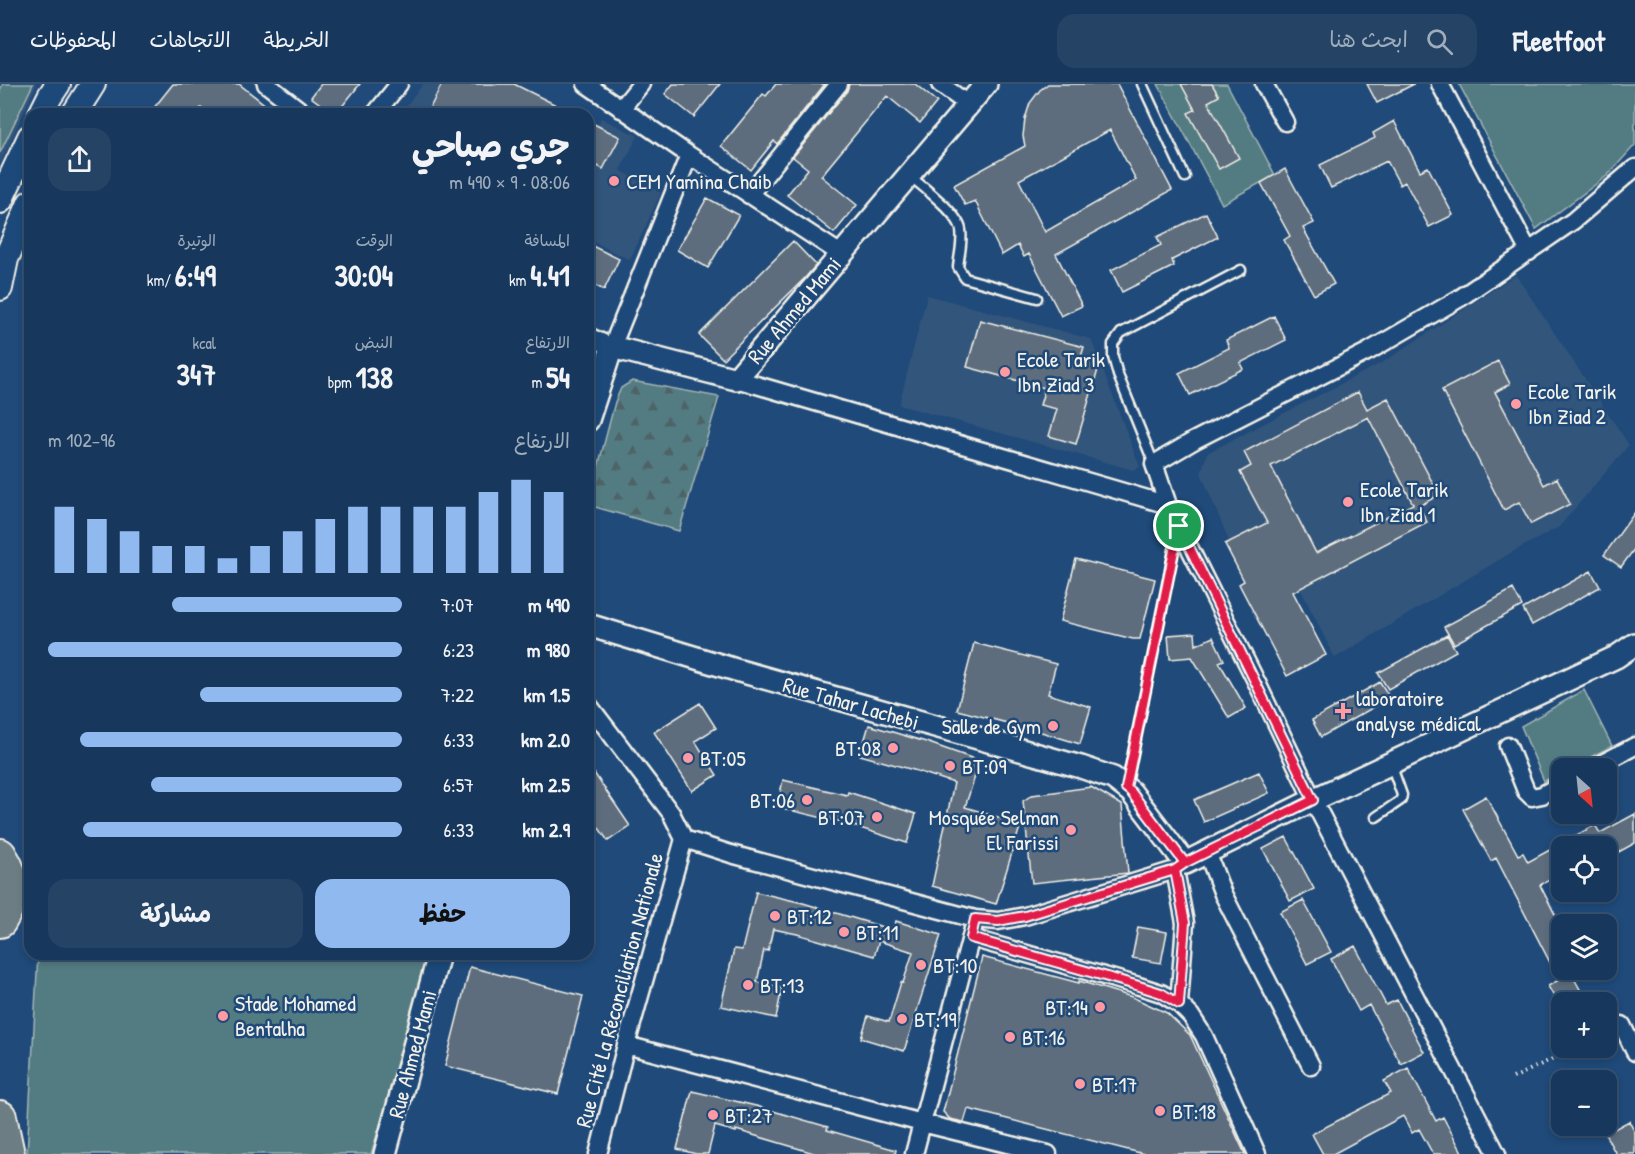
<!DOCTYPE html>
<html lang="ar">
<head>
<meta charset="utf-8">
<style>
	body { margin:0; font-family:"Patrick Hand","Playpen Sans Arabic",sans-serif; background:#244365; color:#f1f3f6; direction:rtl; height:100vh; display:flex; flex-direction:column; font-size:22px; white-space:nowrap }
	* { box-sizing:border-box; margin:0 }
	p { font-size:20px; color:#9eacbb }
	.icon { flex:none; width:33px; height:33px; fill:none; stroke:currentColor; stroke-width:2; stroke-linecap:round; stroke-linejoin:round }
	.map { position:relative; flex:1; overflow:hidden; direction:ltr }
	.details { position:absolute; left:24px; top:24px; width:570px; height:852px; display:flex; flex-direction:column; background:#17385c; border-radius:18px; box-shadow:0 3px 9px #0003,0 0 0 2px #365272; direction:rtl }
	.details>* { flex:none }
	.needle { width:39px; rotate:153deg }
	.tools { position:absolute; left:1551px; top:674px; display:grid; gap:12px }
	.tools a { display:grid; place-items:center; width:66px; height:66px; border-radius:12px; background:#17385c; box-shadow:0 3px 9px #0003,0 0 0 2px #365272; font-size:30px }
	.pin { position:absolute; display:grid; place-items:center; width:51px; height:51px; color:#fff; margin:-26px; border:3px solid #fff; border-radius:50%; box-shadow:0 2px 6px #0007 }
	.round { display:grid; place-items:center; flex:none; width:63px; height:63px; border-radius:18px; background:#244365 }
	.overview { display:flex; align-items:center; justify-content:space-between; height:102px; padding:0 24px }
	h1 { font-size:33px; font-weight:700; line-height:45px }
	.figures { display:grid; grid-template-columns:repeat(3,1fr); gap:9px; height:102px; padding:6px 24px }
	.figures div { display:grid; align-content:center }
	.figures b { font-size:30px; font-weight:700 }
	.figures small { font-size:16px; font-weight:400 }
	.figures p { font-size:16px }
	.chart { height:168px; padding:12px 24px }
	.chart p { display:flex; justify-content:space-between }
	.chart svg { width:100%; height:108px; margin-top:6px; stroke:#90b9f0; stroke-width:6 }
	.cta { display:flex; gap:12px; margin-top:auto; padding:12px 24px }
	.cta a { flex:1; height:69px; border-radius:18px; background:#90b9f0; color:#111; font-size:24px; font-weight:700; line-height:69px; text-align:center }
	.cta a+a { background:#244365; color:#f1f3f6 }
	ul { padding:0 24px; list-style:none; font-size:20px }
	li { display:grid; grid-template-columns:96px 72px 1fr; align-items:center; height:45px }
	li i { height:15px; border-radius:8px; background:#90b9f0 }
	header { display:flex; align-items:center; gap:36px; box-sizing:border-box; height:84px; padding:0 30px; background:#17385c; border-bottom:2px solid #365272 }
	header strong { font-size:28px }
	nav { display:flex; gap:33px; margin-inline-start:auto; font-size:21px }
	.search { width:420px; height:54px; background:#244365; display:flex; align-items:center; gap:15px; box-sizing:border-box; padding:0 21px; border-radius:18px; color:#9eacbb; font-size:22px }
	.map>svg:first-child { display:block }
</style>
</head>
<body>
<header>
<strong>Fleetfoot</strong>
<div class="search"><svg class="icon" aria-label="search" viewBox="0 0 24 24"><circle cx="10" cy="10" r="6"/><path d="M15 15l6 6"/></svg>ابحث هنا</div>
<nav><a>الخريطة</a><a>الاتجاهات</a><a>المحفوظات</a></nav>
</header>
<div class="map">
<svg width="1635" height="1070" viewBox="0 0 1635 1070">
	<defs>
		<pattern id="forest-firs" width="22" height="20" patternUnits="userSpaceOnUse" patternTransform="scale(1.5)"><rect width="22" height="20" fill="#537b82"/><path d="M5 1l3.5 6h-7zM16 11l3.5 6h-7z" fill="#4e6467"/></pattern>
	</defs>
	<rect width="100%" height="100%" fill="#1f4a7a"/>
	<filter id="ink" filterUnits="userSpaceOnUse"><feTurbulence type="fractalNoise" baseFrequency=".0167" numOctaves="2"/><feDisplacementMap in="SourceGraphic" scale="12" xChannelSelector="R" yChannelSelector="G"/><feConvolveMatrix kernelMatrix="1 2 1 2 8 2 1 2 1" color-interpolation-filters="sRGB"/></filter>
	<g filter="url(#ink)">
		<!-- built -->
		<path fill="#32547b" d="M0,0H37L0,80Z
			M423,0H514L574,30H400Z
			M601,34L638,52L620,86L661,109L630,176L588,155V37L597,42Z
			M1516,191L1629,361L1559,443L1509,470L1335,574L1272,448L1233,467L1201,389L1207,369L1385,277Z
			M927,211L1091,255L1140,383L1133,386L899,321Z"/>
		<!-- green -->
		<path fill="#537b82" stroke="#a4b6b5" stroke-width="1.5" d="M3,0H33L0,69V6Z
			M1158,0H1227L1275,91L1222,120Z
			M1459,0H1635V61L1608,91L1536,145Z
			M1584,606L1612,662L1569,684H1562L1561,688L1544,697L1521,642Z
			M38,870H429L395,994L371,1070H27Z"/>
		<!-- forest -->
		<path fill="url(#forest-firs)" stroke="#a4b6b5" stroke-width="1.5" d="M632,297L719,313L679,447L588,421L615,318L621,304Z"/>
		<!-- building -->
		<path fill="#5d6d7d" stroke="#f4f1e8" stroke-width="1.5" fill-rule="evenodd" d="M173,0H239L277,30H210L201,24L196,30H149Z
			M321,0H360L336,30H334L311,13Z
			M442,0H514L574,30H427Z
			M673,0H720L694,33L665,10Z
			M776,0H825L777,60L774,57L751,86L721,62L763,10L766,12Z
			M849,0H915L937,18L920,39L887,12L821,92L857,121L834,149L787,111L808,85L793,73L847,7Z
			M1048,0H1117L1172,106L1056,170L1082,222L1061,232L1029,170L1024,173L1018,161L1002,171L975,117L965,121L954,101L1025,62L1023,52L1025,35L1030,19L1040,6ZM1110,46L1136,96L1045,148L1019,96Z
			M1181,0H1212L1219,12L1208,18L1239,74L1219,85L1188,29L1195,26Z
			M1367,0H1414L1377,19Z
			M588,37L620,53L603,85L588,77Z
			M1394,37L1420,87L1428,83L1453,131L1429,143L1405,98L1400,101L1387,77L1331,104L1320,81L1375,54L1373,49Z
			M1285,85L1314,139L1303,144L1334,200L1314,211L1284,156L1290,152L1261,99Z
			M707,114L739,131L708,184L677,166Z
			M1206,129L1218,153L1172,176L1174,182L1122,208L1111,186L1161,161L1157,153Z
			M793,157L816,181L805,194L723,275L699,251Z
			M588,160L619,175L604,206L588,198Z
			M1274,232L1286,256L1240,279L1243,285L1190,311L1179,289L1229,264L1226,256Z
			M980,236L1084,263L1081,273L1100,279L1076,360L1049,352L1057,325L1040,321L1045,304L967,283Z
			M1498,277L1510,300L1495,308L1544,401L1557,394L1570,420L1531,440L1519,418L1504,426L1442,306Z
			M1358,308L1367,325L1388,314L1439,411L1419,422L1427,438L1293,508L1326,571L1287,592L1239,500L1244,497L1225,460L1267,439L1240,388L1251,382L1244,368ZM1368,333L1413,420L1316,469L1271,382Z
			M1635,428V464L1621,483L1604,471Z
			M1076,475L1155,495L1140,555H1133L1060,537Z
			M1591,487L1600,503L1532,541L1523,525Z
			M1513,505L1522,522L1454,560L1444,543Z
			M1195,549L1196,561L1213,553L1224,576L1219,578L1246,624L1229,634L1192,573L1170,575L1168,551Z
			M1447,551L1456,567L1388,605L1378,589Z
			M974,559L1056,580L1048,610L1091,623L1080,660L1038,647L957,626Z
			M1380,598L1390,614L1321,653L1312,636Z
			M700,619L716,644L695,657L717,691L692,707L654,648Z
			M869,641L926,658L980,677L965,723L1021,740L996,820L932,802L954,699L917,687L860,671Z
			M588,680L630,742L608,757L594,737L588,741Z
			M1259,688L1269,709L1204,738L1194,716Z
			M783,696L847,711L848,708L916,730L907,759L832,735L831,736L777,723Z
			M1091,703L1122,721L1128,789L1032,799L1023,717L1032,711Z
			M1486,712L1518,771L1523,769L1528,778L1595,741L1600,749L1635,730V759L1617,769L1613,761L1562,762V789L1540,801L1562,844V894L1571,889L1587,918H1557L1548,902L1559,896L1496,774L1491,777L1463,725Z
			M1286,753L1314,805L1290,817L1263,765Z
			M756,808L803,819L893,846L896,837L941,851L904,967L861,954L868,932L889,938L901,898L903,899L913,868L879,857L874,872L797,850L773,845L768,867L764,866L757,898L782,904L776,934L721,922L734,865L742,866Z
			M1303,816L1331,868L1307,880L1280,828Z
			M1138,843L1167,848L1161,879L1132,874Z
			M1355,862L1386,921L1397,916L1424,968L1401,980L1369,921L1359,927L1331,875Z
			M982,873L1079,899V897L1132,913L1167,929L1190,951L1245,1070H1144L968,1025L964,1038L950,1035L943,1028Z
			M470,883L583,912L558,1010L445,982Z
			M1408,984L1436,1037L1443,1033L1463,1070H1433L1419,1045L1412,1049L1403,1032L1333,1070H1323L1312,1050L1391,1009L1384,997Z
			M692,1007L756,1022L828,1043L827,1046L896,1066L895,1070H817L736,1046V1048L715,1042L708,1070H696L677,1065Z
			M1629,1037L1635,1049V1070H1616L1605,1050Z"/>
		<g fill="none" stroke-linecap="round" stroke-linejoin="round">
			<defs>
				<path id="service" d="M1142,0L1185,93
					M910,92C923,103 959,130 961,146C963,158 959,172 958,183L965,194L1037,214
					M1154,380L1118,291L1113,273V260L1121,249L1241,186
					M1126,704L1178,446
					M1376,733L1401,716L1402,711L1391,680"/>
				<path id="minor" d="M266,0L305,30
					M586,0L689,71L841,170
					M940,0L969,21
					M1264,0L1285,38
					M1440,0L1529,168
					M621,25L641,0
					M375,30L399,0
					M749,111L839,0
					M588,252L612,263L689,71
					M736,295L1168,421
					M588,620L671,729L684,755L731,770L975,835L998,837L1025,832L1175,786L1185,779
					M1508,662L1526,707L1532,713L1542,711L1562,700
					M1593,684L1635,662
					M1207,768L1223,810L1311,982
					M1175,786L1185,839L1179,920
					M971,854L1139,902L1161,909L1179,920L1191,932L1204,952L1257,1070
					M1622,941L1635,968
					M626,961L922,1039L1048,1070
					M598,1070L626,961L684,755
					M914,1070L973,845
					M1497,1070L1313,716L1257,599L1168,421L1154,380L1195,356L1369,267L1460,214L1573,137L1635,84"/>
				<path id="tertiary" d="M588,336L612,263L736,295L986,0
					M588,541L736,586L1081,683L1113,694L1131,708L1185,779L1313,716L1616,573L1635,560
					M385,1070L439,870"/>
				<path id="secondary" d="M41,30L50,12L58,0
					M74,30L93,0
					M0,117L30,53
					M0,204L6,175L30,119"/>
				<path id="motorway" d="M0,771C16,795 15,813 0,837
					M0,1033L8,1070"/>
			</defs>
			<!-- service casing -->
			<use href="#service" stroke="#f4f1e8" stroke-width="13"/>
			<!-- minor casing -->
			<use href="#minor" stroke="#f4f1e8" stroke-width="21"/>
			<!-- tertiary casing -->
			<use href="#tertiary" stroke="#f4f1e8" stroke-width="26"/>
			<!-- secondary casing -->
			<use href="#secondary" stroke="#f4f1e8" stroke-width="28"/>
			<!-- motorway casing -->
			<use href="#motorway" stroke="#f4f1e8" stroke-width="36"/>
			<!-- path -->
			<path stroke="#f4f1e8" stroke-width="4" stroke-dasharray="1.5 4.5" stroke-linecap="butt" d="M1513,994L1577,963"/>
			<!-- service -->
			<use href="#service" stroke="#1f4a7a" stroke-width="8"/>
			<!-- minor -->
			<use href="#minor" stroke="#1f4a7a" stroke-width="16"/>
			<!-- tertiary -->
			<use href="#tertiary" stroke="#1f4a7a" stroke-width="21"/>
			<!-- secondary -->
			<use href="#secondary" stroke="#1f4a7a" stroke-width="24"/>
			<!-- motorway -->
			<use href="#motorway" stroke="#6c7e84" stroke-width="32"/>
		</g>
	</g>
	<g fill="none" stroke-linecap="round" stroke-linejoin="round" filter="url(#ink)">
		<defs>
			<path id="route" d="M1179,442L1126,704L1131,708L1185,779L1175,786L1025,832L998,837L975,835L971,854L1139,902L1161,909L1179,920L1185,839L1175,786L1185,779L1207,768L1313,716L1179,442"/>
		</defs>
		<!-- route casing -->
		<use href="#route" stroke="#fff" stroke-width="12"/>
		<!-- route -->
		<use href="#route" stroke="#e11d48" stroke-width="8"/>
	</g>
	<!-- markers -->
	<g fill="#ff9aa2" stroke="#1f4a7a" stroke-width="2">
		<circle cx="614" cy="97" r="6"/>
		<circle cx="1005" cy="288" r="6"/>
		<circle cx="1516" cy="320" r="6"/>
		<circle cx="1348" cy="418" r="6"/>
		<path d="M1340 618h6v6h6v6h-6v6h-6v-6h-6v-6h6z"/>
		<circle cx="1053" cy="642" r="6"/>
		<circle cx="893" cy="664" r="6"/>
		<circle cx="688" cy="674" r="6"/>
		<circle cx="950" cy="682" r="6"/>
		<circle cx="807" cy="716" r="6"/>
		<circle cx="877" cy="733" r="6"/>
		<circle cx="1071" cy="746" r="6"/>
		<circle cx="775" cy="832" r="6"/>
		<circle cx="844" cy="848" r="6"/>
		<circle cx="921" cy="881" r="6"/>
		<circle cx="748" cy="901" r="6"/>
		<circle cx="1100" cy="923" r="6"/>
		<circle cx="223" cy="932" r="6"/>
		<circle cx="902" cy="935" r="6"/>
		<circle cx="1010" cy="953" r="6"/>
		<circle cx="1080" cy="1000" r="6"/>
		<circle cx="1160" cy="1027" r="6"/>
		<circle cx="713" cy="1031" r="6"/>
	</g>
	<g text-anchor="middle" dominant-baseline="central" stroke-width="5" stroke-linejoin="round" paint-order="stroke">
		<!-- poi labels -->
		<g font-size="22" fill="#f4f1e8" stroke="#1f4a7a" text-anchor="start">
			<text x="626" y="97">CEM Yamina Chaib</text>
			<text x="1017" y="275">Ecole Tarik<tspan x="1017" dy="25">Ibn Ziad 3</tspan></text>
			<text x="1528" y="307">Ecole Tarik<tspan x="1528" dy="25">Ibn Ziad 2</tspan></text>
			<text x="1360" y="405">Ecole Tarik<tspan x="1360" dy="25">Ibn Ziad 1</tspan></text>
			<text x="1356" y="614">laboratoire<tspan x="1356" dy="25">analyse médical</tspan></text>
			<text x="1041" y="642" text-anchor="end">Salle de Gym</text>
			<text x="881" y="664" text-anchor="end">BT:08</text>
			<text x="700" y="674">BT:05</text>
			<text x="962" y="682">BT:09</text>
			<text x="795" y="716" text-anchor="end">BT:06</text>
			<text x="865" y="733" text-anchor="end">BT:07</text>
			<text x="1059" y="733" text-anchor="end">Mosquée Selman<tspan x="1059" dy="25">El Farissi</tspan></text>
			<text x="787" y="832">BT:12</text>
			<text x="856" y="848">BT:11</text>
			<text x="933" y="881">BT:10</text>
			<text x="760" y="901">BT:13</text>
			<text x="235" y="919">Stade Mohamed<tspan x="235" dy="25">Bentalha</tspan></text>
			<text x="1088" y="923" text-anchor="end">BT:14</text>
			<text x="914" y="935">BT:19</text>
			<text x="1022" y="953">BT:16</text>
			<text x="1092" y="1000">BT:17</text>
			<text x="1172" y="1027">BT:18</text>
			<text x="725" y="1031">BT:27</text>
		</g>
		<!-- street labels -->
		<g font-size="22" fill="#f4f1e8" stroke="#1f4a7a">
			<text transform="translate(794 226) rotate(-50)">Rue Ahmed Mami</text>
			<text transform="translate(851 619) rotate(16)">Rue Tahar Lachebi</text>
			<text transform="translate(619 906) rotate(-75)">Rue Cité La Réconciliation Nationale</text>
			<text transform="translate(412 970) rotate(-75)">Rue Ahmed Mami</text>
		</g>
	</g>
</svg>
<div class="tools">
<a><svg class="needle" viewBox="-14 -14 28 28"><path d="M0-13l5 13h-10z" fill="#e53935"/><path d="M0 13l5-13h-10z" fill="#9eacbb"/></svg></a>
<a><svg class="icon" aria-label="locate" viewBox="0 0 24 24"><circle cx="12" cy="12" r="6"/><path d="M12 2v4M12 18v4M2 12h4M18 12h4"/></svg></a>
<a><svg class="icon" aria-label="layers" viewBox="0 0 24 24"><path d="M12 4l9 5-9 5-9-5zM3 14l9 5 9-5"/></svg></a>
<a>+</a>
<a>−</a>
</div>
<div class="pin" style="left:1179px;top:442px;background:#1e9e55"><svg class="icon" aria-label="arrive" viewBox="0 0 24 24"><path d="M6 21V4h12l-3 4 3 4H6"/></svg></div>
<section class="details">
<div class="overview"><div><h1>جري صباحي</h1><p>08:06 · 9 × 490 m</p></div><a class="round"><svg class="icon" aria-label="share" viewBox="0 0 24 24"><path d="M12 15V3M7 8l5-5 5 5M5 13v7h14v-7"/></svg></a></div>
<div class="figures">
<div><p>المسافة</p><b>4.41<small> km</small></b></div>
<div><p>الوقت</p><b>30:04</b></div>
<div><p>الوتيرة</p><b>6:49<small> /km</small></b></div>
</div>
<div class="figures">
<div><p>الارتفاع</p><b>54<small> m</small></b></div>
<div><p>النبض</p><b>138<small> bpm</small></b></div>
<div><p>kcal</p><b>347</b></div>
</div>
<div class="chart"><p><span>الارتفاع</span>96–102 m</p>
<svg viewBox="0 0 160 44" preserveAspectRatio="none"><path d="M5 44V17M15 44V22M25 44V27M35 44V33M45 44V33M55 44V38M65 44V33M75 44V27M85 44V22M95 44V17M105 44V17M115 44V17M125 44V17M135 44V11M145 44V6M155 44V11"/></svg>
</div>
<ul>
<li><b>490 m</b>7:07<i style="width:65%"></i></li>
<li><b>980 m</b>6:23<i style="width:100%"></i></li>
<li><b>1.5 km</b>7:22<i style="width:57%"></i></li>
<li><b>2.0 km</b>6:33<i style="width:91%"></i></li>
<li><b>2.5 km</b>6:57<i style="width:71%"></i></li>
<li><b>2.9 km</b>6:33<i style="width:90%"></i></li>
</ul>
<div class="cta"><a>حفظ</a><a>مشاركة</a></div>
</section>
</div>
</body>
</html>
